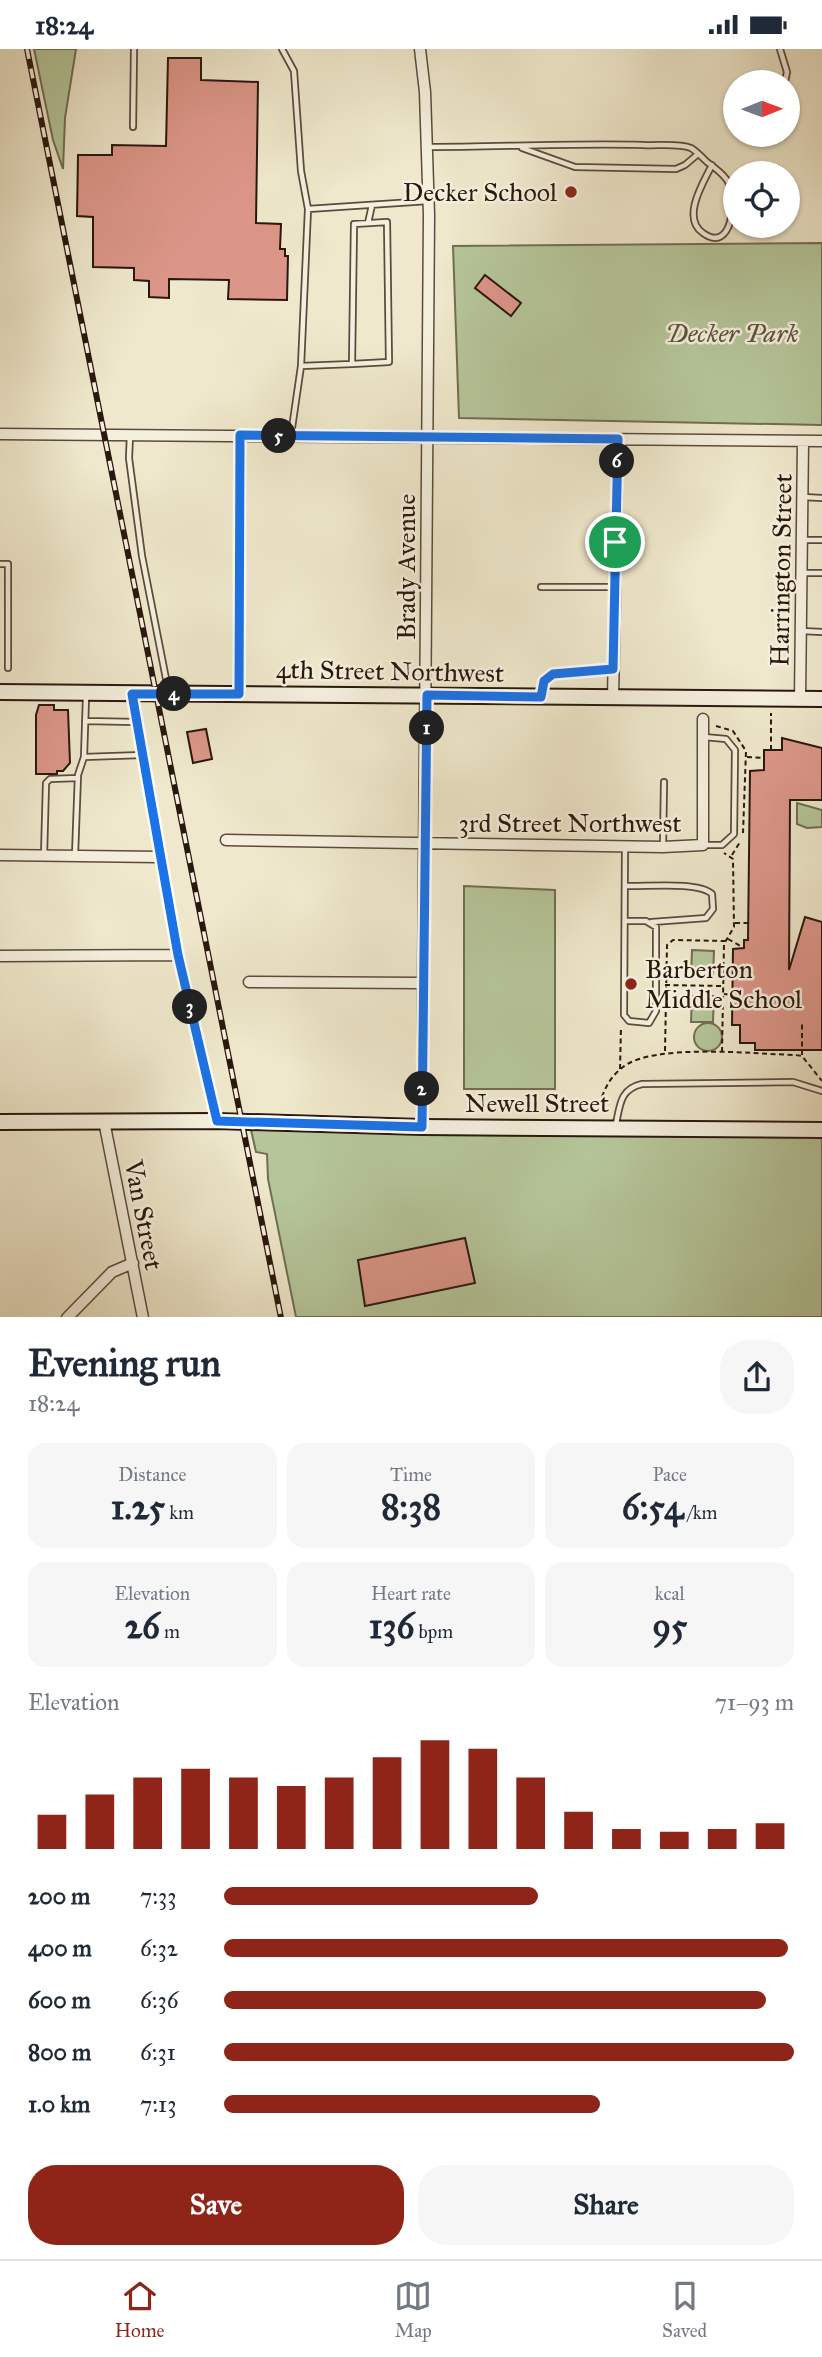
<!DOCTYPE html>
<html lang="en">
<head>
<meta charset="utf-8">
<style>
	body { margin:0; font-family:"IM FELL Great Primer",serif; background:#f6f6f7; color:#1f2937; height:100vh; display:flex; flex-direction:column; font-size:26px; white-space:nowrap }
	* { box-sizing:border-box; margin:0 }
	p { font-size:23px; color:#747a83 }
	.icon { flex:none; width:38px; height:38px; fill:none; stroke:currentColor; stroke-width:2; stroke-linecap:round; stroke-linejoin:round }
	.map { position:relative; height:1268px; overflow:hidden }
	.side { display:flex; flex-direction:column; background:#fff; flex:1 }
	.side>* { flex:none }
	.needle { width:46px; rotate:89deg }
	.fabs { position:absolute; left:723px; top:21px; display:grid; gap:14px }
	.fabs a { display:grid; place-items:center; width:77px; height:77px; border-radius:50%; background:#fff; box-shadow:0 2px 5px #0004; font-size:35px }
	.pin { position:absolute; display:grid; place-items:center; width:60px; height:60px; color:#fff; margin:-30px; border:4px solid #fff; border-radius:50%; box-shadow:0 2px 7px #0007 }
	.km { position:absolute; width:35px; height:35px; margin:-18px; border-radius:50%; background:#222; color:#fff; font-size:19px; line-height:35px; text-align:center }
	.round { display:grid; place-items:center; flex:none; width:74px; height:74px; border-radius:28px; background:#f6f6f7 }
	.overview { display:flex; align-items:center; justify-content:space-between; height:119px; padding:0 28px }
	h1 { font-size:38px; font-weight:700; line-height:52px }
	.figures { display:grid; grid-template-columns:repeat(3,1fr); gap:10px; height:119px; padding:7px 28px }
	.figures div { display:grid; align-content:center; border-radius:18px; background:#f6f6f7; text-align:center }
	.figures b { font-size:35px; font-weight:700 }
	.figures small { font-size:19px; font-weight:400 }
	.figures p { font-size:19px }
	.chart { height:196px; padding:14px 28px }
	.chart p { display:flex; justify-content:space-between }
	.chart svg { width:100%; height:126px; margin-top:7px; stroke:#8f2418; stroke-width:6 }
	.button { display:flex; gap:14px; margin-top:auto; padding:14px 28px }
	.button a { flex:1; height:80px; border-radius:28px; background:#8f2418; color:#fff; font-size:28px; font-weight:700; line-height:80px; text-align:center }
	.button a+a { background:#f6f6f7; color:#1f2937 }
	ul { padding:0 28px; list-style:none; font-size:23px }
	li { display:grid; grid-template-columns:112px 84px 1fr; align-items:center; height:52px }
	li i { height:18px; border-radius:9px; background:#8f2418 }
	.status { display:flex; justify-content:space-between; align-items:center; height:49px; padding:0 35px; background:#fff; direction:ltr }
	.status svg { height:19px; fill:currentColor }
	.tabs { display:flex; justify-content:space-around; align-items:center; height:98px; border-top:2px solid #e0e1e3; background:#fff; font-size:19px; color:#747a83 }
	.tabs a { display:grid; justify-items:center; gap:4px }
	.tabs .current { color:#8f2418 }
	.map>svg:first-child { display:block }
</style>
</head>
<body>
<div class="status"><b>18:24</b><svg viewBox="0 0 49 12"><path d="M0 12V9h3v3zM5 12V6h3v6zM10 12V3h3v9zM15 12V0h3v12zM26 1h20v11H26zM47 4h2v5h-2z"/></svg></div>
<div class="map">
<svg width="822" height="1269" viewBox="0 0 822 1269">
	<rect width="100%" height="100%" fill="#efe8cc"/>
	<filter id="stains"><feTurbulence type="fractalNoise" baseFrequency=".00286" numOctaves="4"/><feColorMatrix values="0 0 0 0 .2 0 0 0 0 .09 0 0 0 0 .02 0 0 0 .5 -.17"/></filter>
	<radialGradient id="worn" r=".72"><stop offset=".6" stop-color="#630" stop-opacity="0"/><stop offset="1" stop-color="#630" stop-opacity=".3"/></radialGradient>
	<!-- green -->
	<path fill="#b5c69a" stroke="#706e54" stroke-width="2" d="M34,0H76L65,69L63,120L53,91Z
		M822,194V376L459,369L453,197Z
		M797,754L822,761V778L807,779L797,775Z
		M464,837L555,841V1040H464Z
		M692,901L714,902L713,927H691Z
		M692,947H714L713,973H691Z
		M694 988a14 14 0 1 1 28 0a14 14 0 1 1-28 0Z
		M251,1081L822,1087V1268H296L268,1130L267,1105L256,1103Z"/>
	<!-- building -->
	<path fill="#dc9689" stroke="#2a170d" stroke-width="2" d="M168,9H201V31L258,33L256,174L281,175L280,200H285V207H288L287,251L228,250L229,231L169,230V249L149,248V232L134,231V219L93,218V168L77,167L78,106H112V96L166,97Z
		M485,226L521,254L511,267L475,239Z
		M39,656H54V661H68L70,714L63,722H57V725H36V666Z
		M206,680L212,710L193,714L187,683Z
		M782,689L822,699V751H790L789,921L805,868L822,873V1001H755V994H740V976H732L733,900L744,899V891H748L750,722L764,721V701H782Z
		M465,1189L475,1234L365,1257L358,1211Z"/>
	<g fill="none" stroke-linecap="round" stroke-linejoin="round">
		<defs>
			<path id="lane" d="M282,0L294,22L301,122L308,160L301,317L291,386
				M780,0L787,23L785,33
				M133,78L134,0
				M428,98C500,98 571,94 643,96C657,97 678,94 691,99C696,102 703,109 707,113C714,118 722,124 727,131C738,147 733,206 703,184C681,169 703,134 712,116
				M522,99L575,118L676,120L685,116L698,105
				M308,160L428,152
				M387,173L389,313L352,315L354,175Z
				M368,174L372,156
				M301,317L352,315
				M130,386L129,409L142,507L168,640
				M803,448L822,449
				M802,491H822
				M0,515H8V619
				M802,524H822
				M541,538H613
				M802,582L822,583
				M541,643L544,632L553,625L612,620
				M85,672L136,673
				M84,708L142,706
				M704,796H722L734,785L735,701L726,690L704,688
				M663,797L664,733
				M75,806L78,726L84,708L86,648
				M44,807L46,734L50,730L78,729
				M625,837C645,838 698,832 712,845L713,860L706,869L652,873
				M625,872H646L656,878V962L649,974L629,972L624,966L625,798
				M616,1075C620,1056 620,1040 642,1035L793,1033L822,1042"/>
			<path id="street" d="M420,0L425,43L429,166L422,1078
				M0,385L822,392
				M132,645L178,906L217,1072
				M239,645L240,386
				M613,649L618,390
				M800,650L803,392
				M226,791L663,798L703,796V670
				M0,806L159,808
				M0,907L178,906
				M249,933L423,934
				M104,1072L143,1269
				M67,1269L112,1223L133,1214"/>
			<path id="secondary" d="M0,643L822,650
				M0,1073L217,1072L422,1078L822,1081"/>
		</defs>
		<!-- lane casing -->
		<use href="#lane" stroke="#5b4b3d" stroke-width="8"/>
		<!-- street casing -->
		<use href="#street" stroke="#5b4b3d" stroke-width="13"/>
		<!-- secondary casing -->
		<use href="#secondary" stroke="#2a170d" stroke-width="18"/>
		<!-- path -->
		<path stroke="#2a170d" stroke-width="2" stroke-dasharray="5 3.5" stroke-linecap="butt" d="M716,677L733,682L746,702L743,784
			M771,701V664
			M747,708L764,709
			M732,806L740,793
			M735,874H749
			M728,890L744,899
			M724,929H733
			M665,936L722,937
			M724,945L733,946
			M665,1002L667,896L673,891L725,892
			M722,1003L724,895L734,878L733,810L724,804
			M802,1006V974
			M620,1020L621,978
			M597,1064C602,1046 607,1030 623,1018C654,994 754,1005 795,1006L802,1007L822,1032"/>
		<!-- lane -->
		<use href="#lane" stroke="#f5f0de" stroke-width="4.5"/>
		<!-- street -->
		<use href="#street" stroke="#f5f0de" stroke-width="10"/>
		<!-- secondary -->
		<use href="#secondary" stroke="#f5f0de" stroke-width="14"/>
		<defs>
			<path id="rail" d="M27,0L281,1269"/>
		</defs>
		<!-- rail casing -->
		<use href="#rail" stroke="#2a170d" stroke-width="6"/>
		<!-- rail -->
		<use href="#rail" stroke="#f5f0de" stroke-width="3.5" stroke-dasharray="10" stroke-linecap="butt"/>
	</g>
	<g fill="none" stroke-linecap="round" stroke-linejoin="round">
		<defs>
			<path id="route" d="M240,386L618,390L613,620L553,625L544,632L541,648L427,646L422,1078L217,1072L178,906L132,645H239Z"/>
		</defs>
		<!-- route casing -->
		<use href="#route" stroke="#fff" stroke-width="14"/>
		<!-- route -->
		<use href="#route" stroke="#1a73e8" stroke-width="9"/>
	</g>
	<!-- markers -->
	<g fill="#8f2418" stroke="#f5f0de" stroke-width="2.5">
		<circle cx="571" cy="143" r="7"/>
		<circle cx="631" cy="935" r="7"/>
	</g>
	<g text-anchor="middle" dominant-baseline="central" stroke-width="5" stroke-linejoin="round" paint-order="stroke">
		<!-- poi labels -->
		<g font-size="26" fill="#2a170d" stroke="#f5f0de" text-anchor="end">
			<text x="557" y="143">Decker School</text>
			<text x="645" y="920" text-anchor="start">Barberton<tspan x="645" dy="30">Middle School</tspan></text>
		</g>
		<!-- park labels -->
		<g font-size="26" font-style="italic" fill="#5b543e" stroke="#f5f0de">
			<text x="732" y="284">Decker Park</text>
		</g>
		<!-- street labels -->
		<g font-size="26" fill="#2a170d" stroke="#f5f0de">
			<text transform="translate(406 518) rotate(-90)">Brady Avenue</text>
			<text transform="translate(781 521) rotate(-89)">Harrington Street</text>
			<text transform="translate(390 622) rotate(1)">4th Street Northwest</text>
			<text x="570" y="774">3rd Street Northwest</text>
			<text x="537" y="1054">Newell Street</text>
			<text transform="translate(144 1166) rotate(79)">Van Street</text>
		</g>
	</g>
	<rect width="100%" height="100%" filter="url(#stains)"/>
	<rect width="100%" height="100%" fill="url(#worn)"/>
</svg>
<div class="fabs">
<a><svg class="needle" viewBox="-14 -14 28 28"><path d="M0-13l5 13h-10z" fill="#e53935"/><path d="M0 13l5-13h-10z" fill="#747a83"/></svg></a>
<a><svg class="icon" aria-label="locate" viewBox="0 0 24 24"><circle cx="12" cy="12" r="6"/><path d="M12 2v4M12 18v4M2 12h4M18 12h4"/></svg></a>
</div>
<div class="pin" style="left:615px;top:493px;background:#1e9e55"><svg class="icon" aria-label="arrive" viewBox="0 0 24 24"><path d="M6 21V4h12l-3 4 3 4H6"/></svg></div>
<b class="km" style="left:427px;top:679px">1</b>
<b class="km" style="left:422px;top:1040px">2</b>
<b class="km" style="left:190px;top:958px">3</b>
<b class="km" style="left:174px;top:645px">4</b>
<b class="km" style="left:279px;top:387px">5</b>
<b class="km" style="left:617px;top:412px">6</b>
</div>
<section class="side">
<div class="overview"><div><h1>Evening run</h1><p>18:24</p></div><a class="round"><svg class="icon" aria-label="share" viewBox="0 0 24 24"><path d="M12 15V3M7 8l5-5 5 5M5 13v7h14v-7"/></svg></a></div>
<div class="figures">
<div><p>Distance</p><b>1.25<small> km</small></b></div>
<div><p>Time</p><b>8:38</b></div>
<div><p>Pace</p><b>6:54<small> /km</small></b></div>
</div>
<div class="figures">
<div><p>Elevation</p><b>26<small> m</small></b></div>
<div><p>Heart rate</p><b>136<small> bpm</small></b></div>
<div><p>kcal</p><b>95</b></div>
</div>
<div class="chart"><p><span>Elevation</span>71–93 m</p>
<svg viewBox="0 0 160 44" preserveAspectRatio="none"><path d="M5 44V32M15 44V25M25 44V19M35 44V16M45 44V19M55 44V22M65 44V19M75 44V12M85 44V6M95 44V9M105 44V19M115 44V31M125 44V37M135 44V38M145 44V37M155 44V35"/></svg>
</div>
<ul>
<li><b>200 m</b>7:33<i style="width:55%"></i></li>
<li><b>400 m</b>6:32<i style="width:99%"></i></li>
<li><b>600 m</b>6:36<i style="width:95%"></i></li>
<li><b>800 m</b>6:31<i style="width:100%"></i></li>
<li><b>1.0 km</b>7:13<i style="width:66%"></i></li>
</ul>
<div class="button"><a>Save</a><a>Share</a></div>
</section>
<nav class="tabs">
<a class="current"><svg class="icon" aria-label="home" viewBox="0 0 24 24"><path d="M3 11l9-7 9 7M6 9v11h12V9"/></svg>Home</a>
<a><svg class="icon" aria-label="map" viewBox="0 0 24 24"><path d="M3 6l6-2 6 2 6-2v14l-6 2-6-2-6 2zM9 4v14M15 6v14"/></svg>Map</a>
<a><svg class="icon" aria-label="saved" viewBox="0 0 24 24"><path d="M7 4h10v16l-5-4-5 4z"/></svg>Saved</a>
</nav>
</body>
</html>
